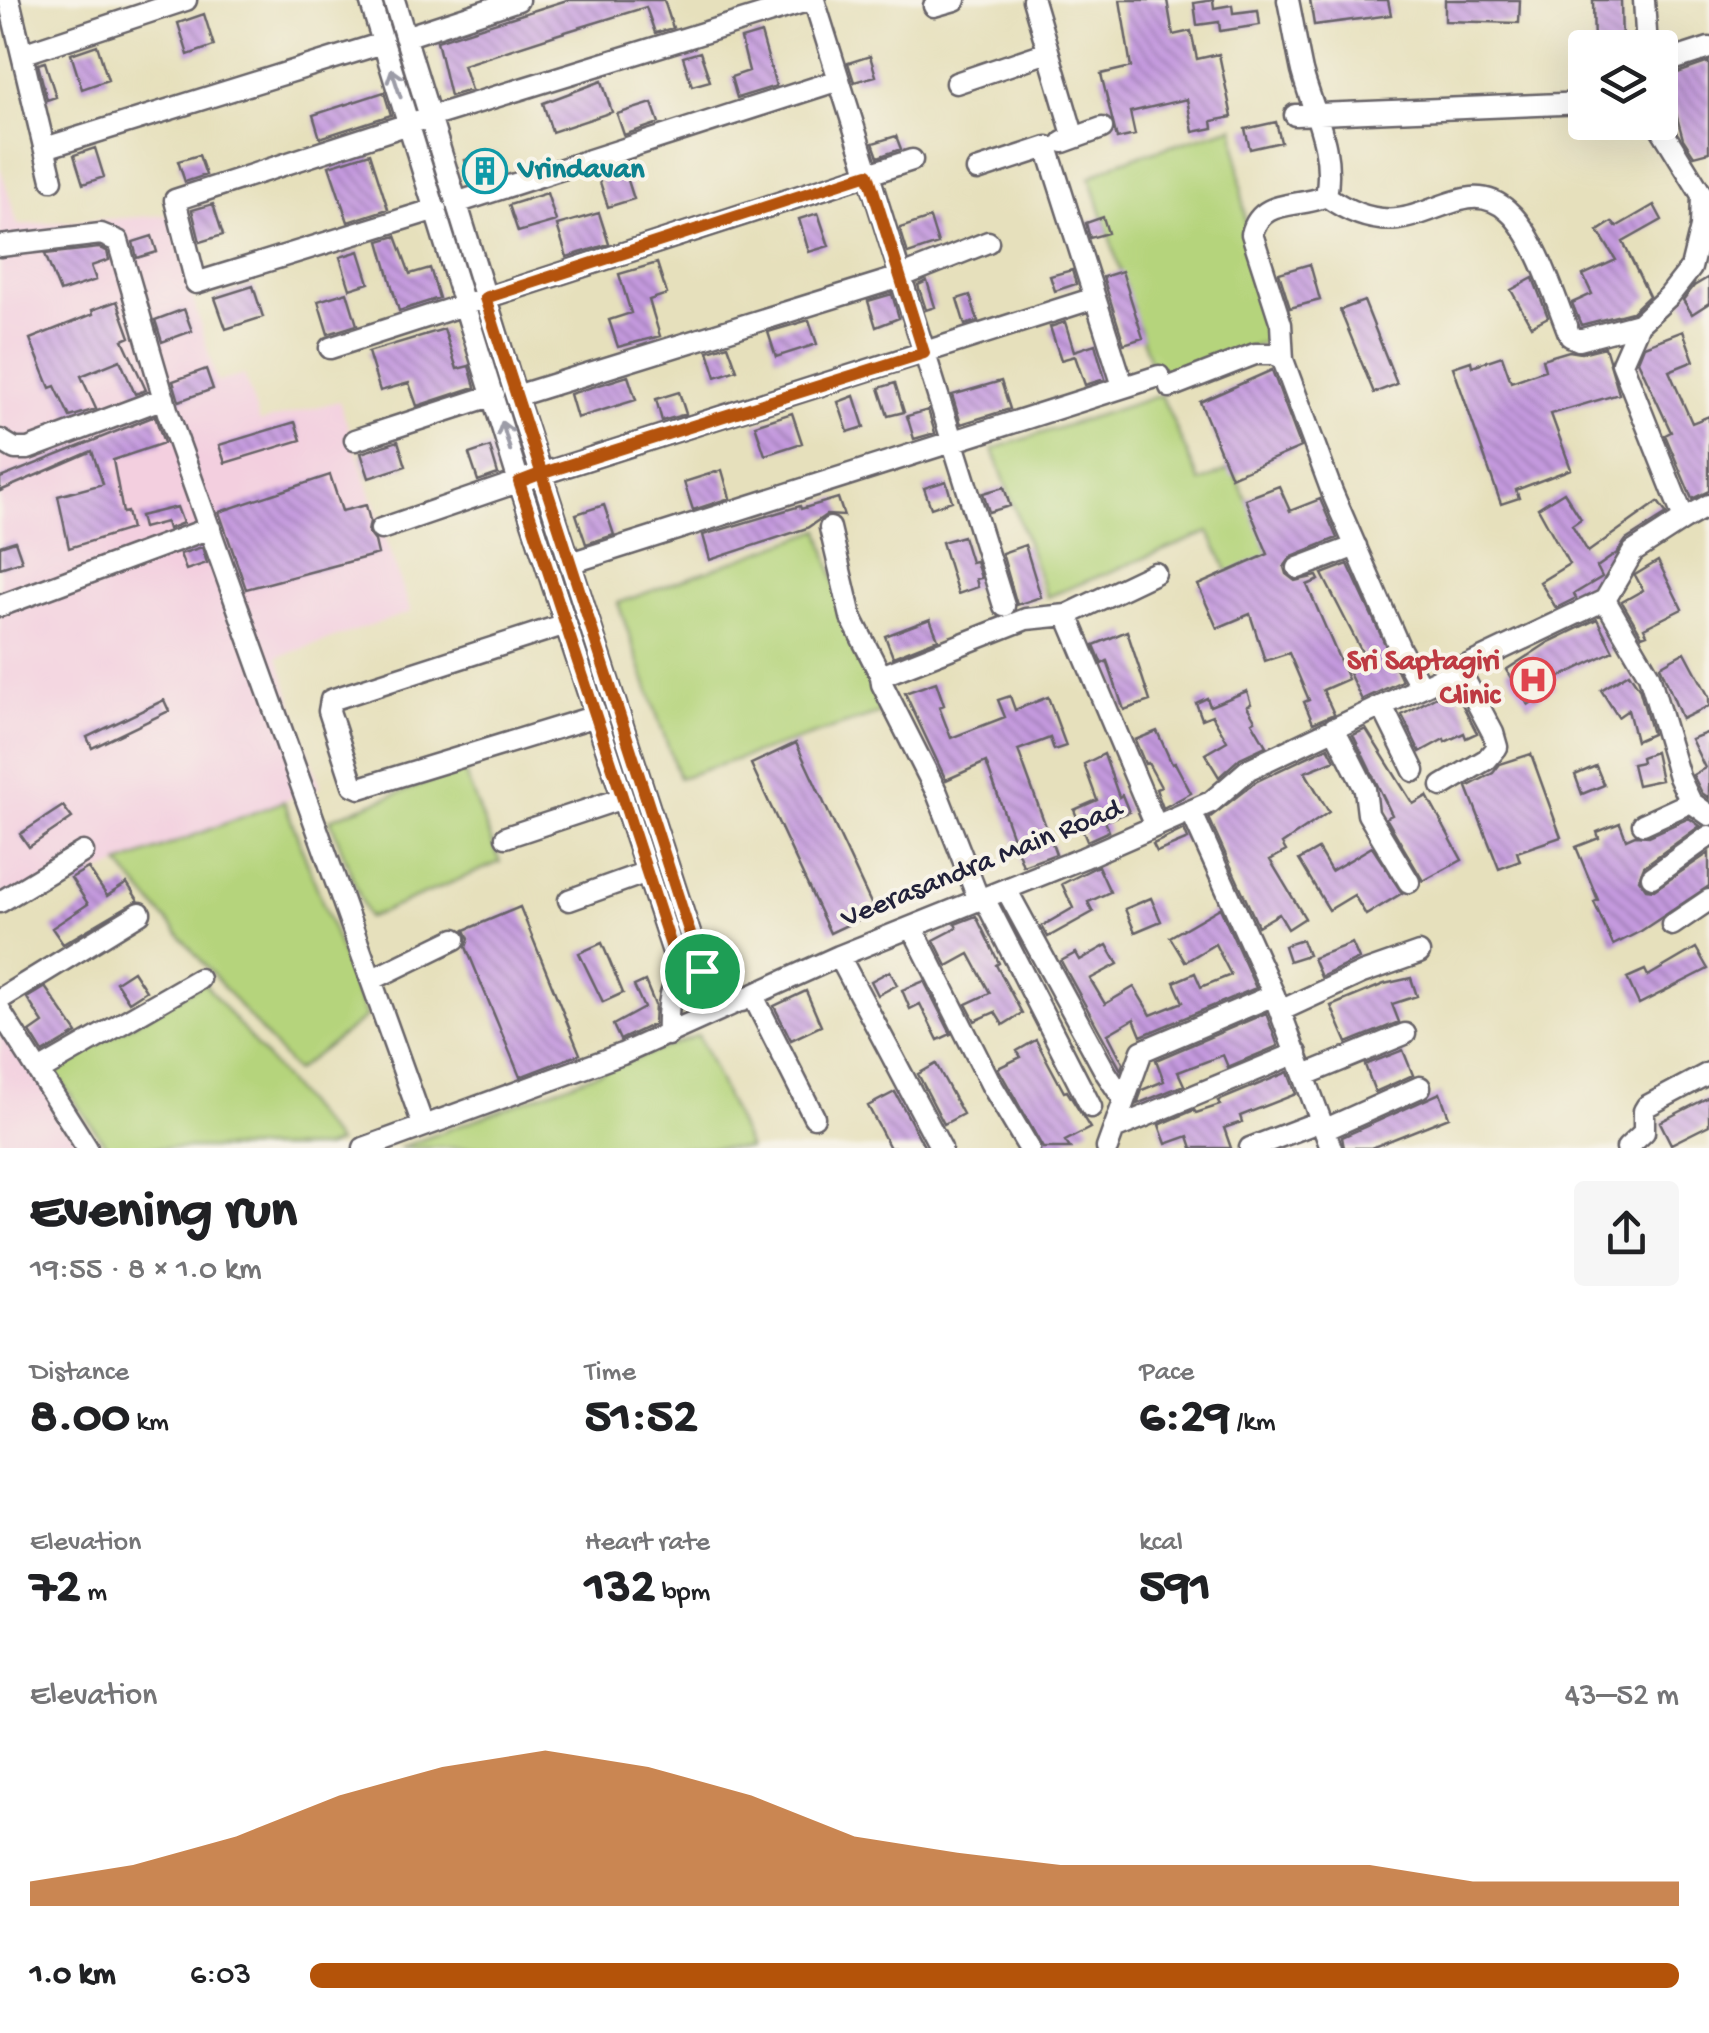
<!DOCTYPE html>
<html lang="en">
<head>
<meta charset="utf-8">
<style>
	body { margin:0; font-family:"Gochi Hand",sans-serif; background:#f6f6f6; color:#202124; height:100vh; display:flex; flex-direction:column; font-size:38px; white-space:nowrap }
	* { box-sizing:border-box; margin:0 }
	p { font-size:32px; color:#757577 }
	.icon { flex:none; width:55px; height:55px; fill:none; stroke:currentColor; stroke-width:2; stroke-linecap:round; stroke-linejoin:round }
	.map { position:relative; height:1148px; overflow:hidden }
	.drawer { display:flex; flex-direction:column; background:#fff; flex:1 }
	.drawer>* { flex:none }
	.controls { position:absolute; left:1568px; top:30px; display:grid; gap:20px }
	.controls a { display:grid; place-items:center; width:110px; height:110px; border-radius:10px; background:#fff; box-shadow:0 10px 40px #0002; font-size:50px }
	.pin { position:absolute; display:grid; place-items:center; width:85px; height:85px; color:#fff; margin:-42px; border:5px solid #fff; border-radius:50%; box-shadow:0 2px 10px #0007 }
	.round { display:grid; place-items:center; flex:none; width:105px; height:105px; border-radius:10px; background:#f6f6f6 }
	.overview { display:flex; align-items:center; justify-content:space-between; height:170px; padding:0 30px }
	h1 { font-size:55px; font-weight:700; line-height:75px }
	.figures { display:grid; grid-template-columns:repeat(3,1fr); gap:15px; height:170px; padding:10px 30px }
	.figures div { display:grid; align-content:center }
	.figures b { font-size:50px; font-weight:700 }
	.figures small { font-size:28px; font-weight:400 }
	.figures p { font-size:28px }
	.chart { height:280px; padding:20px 30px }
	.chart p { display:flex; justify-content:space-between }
	.chart svg { width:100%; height:180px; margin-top:10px; fill:#b45309; opacity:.7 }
	ul { padding:0 30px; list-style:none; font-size:32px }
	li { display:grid; grid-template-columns:160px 120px 1fr; align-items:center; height:75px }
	li i { height:25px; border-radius:12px; background:#b45309 }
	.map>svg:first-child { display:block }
</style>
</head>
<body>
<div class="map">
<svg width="1709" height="1148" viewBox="0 0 1709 1148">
	<defs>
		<pattern id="building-back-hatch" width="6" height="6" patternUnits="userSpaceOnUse" patternTransform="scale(2.5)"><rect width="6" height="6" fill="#c49ade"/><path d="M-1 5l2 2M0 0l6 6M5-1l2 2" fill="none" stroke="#9f7db5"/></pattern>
	</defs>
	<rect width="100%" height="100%" fill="#f7f3e8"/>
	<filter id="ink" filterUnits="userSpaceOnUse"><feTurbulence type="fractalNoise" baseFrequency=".01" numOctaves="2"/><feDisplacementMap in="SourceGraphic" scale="20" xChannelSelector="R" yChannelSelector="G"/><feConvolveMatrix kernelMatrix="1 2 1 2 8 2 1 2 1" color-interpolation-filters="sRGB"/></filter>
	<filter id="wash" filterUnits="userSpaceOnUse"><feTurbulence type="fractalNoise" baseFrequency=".0048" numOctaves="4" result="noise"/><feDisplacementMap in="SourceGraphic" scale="40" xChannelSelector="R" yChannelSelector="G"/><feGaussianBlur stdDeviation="2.25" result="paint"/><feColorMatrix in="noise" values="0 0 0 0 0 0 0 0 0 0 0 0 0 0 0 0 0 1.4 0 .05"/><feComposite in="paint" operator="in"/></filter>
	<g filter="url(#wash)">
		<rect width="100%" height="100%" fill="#e6e0bc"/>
		<!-- built -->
		<path fill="#f3cfdf" d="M0,166L18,225L169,215L217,382L244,375L260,422L339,401L411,612L278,657L320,787L0,911Z
			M0,1005L93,1148H0Z"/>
		<!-- green -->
		<path fill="#b5d47b" stroke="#6c7b5b" stroke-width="2.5" d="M1234,127L1250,262L1274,339L1156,381L1090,177L1122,161Z
			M1161,395L1200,482L1232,468L1273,557L1230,576L1209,532L1047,597L993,449Z
			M820,530L845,618L887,711L679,778L618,603Z
			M463,769L500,862L368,918L330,819Z
			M284,801L366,1017L295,1071L119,864Z
			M204,983L337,1143L325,1148H108L53,1070Z
			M698,1035L749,1148H400Z"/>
		<g id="blocks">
			<!-- building -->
			<path fill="url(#building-back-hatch)" d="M567,0H664L673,28L655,33L646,7L565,32L463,65L471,90L450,96L437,41Z
				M1120,0H1167L1173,35L1191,31L1197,59L1219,54L1232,117L1212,121L1213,128L1193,132L1187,99L1130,112L1135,135L1117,139L1101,74L1131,67Z
				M1213,0L1214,8L1232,5L1233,13L1258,10L1260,25L1220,31L1219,22L1197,25L1194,3Z
				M1310,0H1388L1391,15L1314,25Z
				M1445,0H1520L1519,23L1445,21Z
				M1593,0H1621L1622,48H1594Z
				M204,14L214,46L188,55L178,23Z
				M761,33L776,86L737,98L731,77L749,71L741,39Z
				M97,45L108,80L82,89L71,54Z
				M700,52L710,81L692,86L683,57Z
				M870,56L876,76L854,82L848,63Z
				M45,62L56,97L47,100L38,64Z
				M1709,62V152L1694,156L1683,139L1666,77Z
				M602,81L612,112L552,132L543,103Z
				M384,92L391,115L320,138L313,115Z
				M652,103L659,123L624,135L617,114Z
				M1276,122L1281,142L1250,149L1245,129Z
				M896,136L901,149L878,157L873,143Z
				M95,148L104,177L83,184L74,155Z
				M494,152L501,174L473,183L465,160Z
				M370,153L388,209L348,222L329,166Z
				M199,155L206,175L185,182L178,161Z
				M624,168L634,199L608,207L598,176Z
				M547,193L556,221L518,232L509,205Z
				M213,204L223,235L200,242L192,210Z
				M1654,205L1662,220L1623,242L1649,296L1632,312L1581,325L1572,303L1592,294L1583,275L1616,260L1598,231L1612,222L1616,227Z
				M599,213L609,244L567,257L557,225Z
				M818,213L829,246L809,252L799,219Z
				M1103,217L1108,233L1090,238L1086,223Z
				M930,218L938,244L908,254L900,228Z
				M152,236L157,252L137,258L133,242Z
				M396,236L410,274L430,268L439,298L399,311L379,241Z
				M99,248L107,251L109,260L91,266L96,280L60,292L45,254Z
				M359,251L369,283L350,289L340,257Z
				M657,263L667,294L649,300L660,336L618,347L609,320L631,313L619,274Z
				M1310,264L1320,300L1290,308L1279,273Z
				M1072,270L1076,284L1055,291L1050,276Z
				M1122,271L1143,338L1124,344L1103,277Z
				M1709,277V303L1692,314L1683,300L1694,286Z
				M1533,278L1548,317L1531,326L1511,290Z
				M927,281L935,307L926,310L918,285Z
				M253,286L263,317L226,329L215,298Z
				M347,292L357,325L328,334L318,301Z
				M892,294L899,318L876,327L868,301Z
				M970,295L978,321L965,325L957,299Z
				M117,301L130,337L123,340L146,390L135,394L120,360L81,376L96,409L70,417L55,386L50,388L30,339L93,314L92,310Z
				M1364,301L1397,384L1374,393L1340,310Z
				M184,309L192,331L162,342L155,320Z
				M809,320L817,344L776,357L768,332Z
				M1065,322L1074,351L1095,344L1105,379L1085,385L1075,356L1061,360L1050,327Z
				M444,329L457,369L469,366L475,387L417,406L409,383L380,391L368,352Z
				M1683,331L1694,361L1669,371L1692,423L1709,416V491L1692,499L1665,435L1671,432L1638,361L1644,346Z
				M728,345L737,370L716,377L708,351Z
				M1605,347L1619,394L1551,414L1571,469L1516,490L1519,498L1501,504L1453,367L1471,361L1472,366L1502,356L1511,382L1545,370L1542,359L1569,351L1581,353Z
				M206,369L213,389L179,401L173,381Z
				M1272,370L1301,447L1231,477L1200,402Z
				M628,376L636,400L577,418L570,394Z
				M1001,381L1010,409L961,424L952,395Z
				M895,383L904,412L888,416L879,388Z
				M679,392L686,414L662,421L656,399Z
				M854,396L864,427L848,432L838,402Z
				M928,410L935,433L914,439L907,416Z
				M792,413L802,443L765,455L755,425Z
				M155,416L164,443L113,460L123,513L127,512L131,529L69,548L58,496L103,484L92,451L0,491V478Z
				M295,422L301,440L225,463L219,445Z
				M398,441L406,466L369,478L361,453Z
				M490,447L498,474L478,481L469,454Z
				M722,470L730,498L693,510L684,482Z
				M330,475L342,511L366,505L370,521L368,532L375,541L378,554L246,589L219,512Z
				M946,481L952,501L931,508L924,488Z
				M1279,486L1290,511L1320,499L1337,538L1292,556L1284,567L1286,574L1295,581L1317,576L1319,580L1307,585L1348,679L1323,690L1334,714L1313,723L1304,702L1309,700L1289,653L1265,661L1250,614L1217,628L1198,585L1268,554L1245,499Z
				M1004,487L1010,506L989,512L983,493Z
				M1564,492L1581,519L1572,525L1588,552L1658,502L1667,514L1626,540L1617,553L1597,567L1602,577L1574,594L1576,598L1556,608L1540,582L1569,564L1538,508Z
				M838,498L844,516L826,515L807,528L710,560L703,535L800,506L801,509Z
				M604,505L614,535L586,544L576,514Z
				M177,507L183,523L168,529L166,522L143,528L140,516Z
				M963,536L971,562L976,561L981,578L976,579L978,587L958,594L942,542Z
				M15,541L22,561L0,568V546Z
				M1025,545L1041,597L1017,605L1002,553Z
				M202,547L207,563L186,570L180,554Z
				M1658,561L1682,609L1644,628L1647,634L1642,636L1622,602L1643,590L1635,575Z
				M1348,564L1402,681L1362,700L1348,671L1366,660L1322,574Z
				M930,619L938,639L893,657L885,636Z
				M1597,619L1613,651L1552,681L1556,687L1528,705L1506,670L1549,642Z
				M1127,631L1150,701L1124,710L1107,661L1102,664L1094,645Z
				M1685,652L1709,697V706L1682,719L1660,666Z
				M1629,673L1639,688L1652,734L1636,741L1628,710L1618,717L1601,690Z
				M936,682L944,705L939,707L951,738L1005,717L998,700L1010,696L1015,710L1048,697L1066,746L1054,750L1050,738L1018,750L1056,854L1023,866L986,762L946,780L905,693Z
				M1453,687L1477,733L1466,738L1464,733L1445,742L1444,739L1420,752L1402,715Z
				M1247,691L1251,704L1247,706L1255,720L1252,722L1266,746L1240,758L1219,777L1205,754L1227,741L1212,715L1202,719L1196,703L1207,698L1210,706Z
				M164,700L169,711L92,748L87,737Z
				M1366,729L1413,804L1427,796L1462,860L1423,881L1386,818L1392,815L1353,735Z
				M1157,731L1172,764L1175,763L1191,793L1163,808L1156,789L1161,787L1148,763L1145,764L1135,740Z
				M1709,732V798L1702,793L1693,775L1705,768L1691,739Z
				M796,743L875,912L830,933L751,764Z
				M1328,747L1335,760L1305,772L1329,812L1282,844L1286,851L1270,860L1305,918L1288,929L1279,914L1258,926L1209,818L1257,781Z
				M1655,752L1661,780L1637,785L1632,764L1642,762L1641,757Z
				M1104,754L1119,797L1122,795L1129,812L1105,821L1109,831L1087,841L1074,810L1097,800L1084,764Z
				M1531,754L1561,837L1517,852L1520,861L1499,869L1467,787L1493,773L1500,764Z
				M1596,766L1604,785L1582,794L1575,775Z
				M63,806L72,818L29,847L20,834Z
				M1689,818L1700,826L1644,866L1639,879L1646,889L1654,890L1709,853V886L1641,931L1613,945L1594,902L1598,900L1576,847L1599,838L1597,832L1620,823L1626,839L1635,835L1649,836Z
				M1184,829L1188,839L1157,852L1153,844Z
				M1372,847L1402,893L1366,915L1354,895L1329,910L1299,860L1318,849L1331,871Z
				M1098,866L1110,892L1088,902L1093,912L1048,937L1042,926L1073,908L1062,884Z
				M88,868L107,896L127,883L138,900L63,944L52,928L88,904L71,878Z
				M1151,898L1161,921L1135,932L1125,909Z
				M520,907L580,1054L520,1077L466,947L469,939L465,930Z
				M1220,908L1256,988L1141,1036L1134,1019L1108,1034L1123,1063L1121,1070L1061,961L1076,953L1080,960L1107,945L1118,964L1090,979L1105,1004L1134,987L1151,1015L1183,1002L1174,982L1195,973L1201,987L1231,975L1215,944L1185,962L1170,937Z
				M976,916L999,963L996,965L1022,1013L1003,1025L995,1012L975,1021L966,1004L990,993L969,954L947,966L934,940L957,928L955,924Z
				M1302,940L1308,955L1289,961L1284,946Z
				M602,943L623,993L603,1002L579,953Z
				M1352,943L1359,959L1321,977L1313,958Z
				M1696,948L1708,969L1639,1004L1627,978L1645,970L1648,976Z
				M133,971L146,991L129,1002L116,982Z
				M890,971L897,985L878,995L871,981Z
				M1411,978L1417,996L1392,1004L1399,1022L1347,1043L1331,1006L1384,984Z
				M645,981L655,1005L654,1024L620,1040L613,1025L644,1008L634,986Z
				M924,981L951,1034L938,1040L920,1004L910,1009L902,990Z
				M45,987L77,1033L43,1053L30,1032L43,1023L27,998Z
				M806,991L821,1026L791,1040L774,1006Z
				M1266,1013L1278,1046L1228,1067L1223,1055L1181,1071L1178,1072L1184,1085L1137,1104L1142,1090L1164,1081L1156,1060Z
				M1036,1040L1064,1092L1067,1091L1090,1128L1065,1141L1070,1148H1043L998,1068L1021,1057L1017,1051Z
				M1403,1050L1413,1075L1375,1092L1365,1065Z
				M936,1064L963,1114L944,1124L918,1074Z
				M1288,1072L1296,1094L1240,1116L1242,1122L1224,1128L1231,1148H1192L1188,1136L1166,1144L1159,1125L1194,1110L1196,1113L1220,1105L1218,1101Z
				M895,1092L925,1148H890L868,1106Z
				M1440,1093L1449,1117L1371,1148H1344L1342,1137Z
				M1709,1097V1125L1671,1144L1660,1122Z"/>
		</g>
	</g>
	<g filter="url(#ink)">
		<use href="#blocks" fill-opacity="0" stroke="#676468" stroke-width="2.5"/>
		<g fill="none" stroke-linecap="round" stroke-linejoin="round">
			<defs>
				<path id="minor" d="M9,0L52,180
					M370,0L519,482L681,976
					M394,0L516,396L702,971
					M814,0L1004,606
					M1033,0L1074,138
					M1644,0L1647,48
					M934,6L955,0
					M405,37L518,0
					M22,54L186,0
					M1660,64L1709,48
					M956,83L1048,52
					M1295,115L1585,103
					M1657,122L1702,195L1701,227L1691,268L1669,296L1639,324L1622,363L1684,519L1633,552L1605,600L1649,675L1679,777L1691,802L1709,815
					M1063,142L1102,128
					M45,148L383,43
					M977,170L1047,147L1123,386
					M1326,196C1347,211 1372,222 1398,219C1436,215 1473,179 1508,211C1536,235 1556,301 1570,336L1579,340L1639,324
					M456,203L839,80
					M436,209L196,283L175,200L430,117L810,0
					M0,246L101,234L118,241L168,413L423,1125
					M330,348L912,160
					M1283,360L1281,324L1252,234C1261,197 1299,209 1326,196C1335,150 1313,112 1302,71C1297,48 1293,24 1288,0
					M1170,387L1255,354H1275L1283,360L1332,492L1400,649L1421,687
					M516,396L900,277L988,242
					M0,440L15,449H28L164,398
					M355,440L494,395
					M1684,519L1709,505
					M830,528L851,617L881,676
					M381,529L541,474L1095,298
					M570,563L1159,376
					M1298,568L1356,546
					M0,606L210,528
					M1067,615L1156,826
					M566,624L331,700L329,711L353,785L360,788L596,716
					M1382,706L1414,771
					M1334,728L1365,789L1368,814L1409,882
					M1442,786L1487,759L1497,747L1493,733L1459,669
					M1191,811L1274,995L1331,1148
					M1643,824L1691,802
					M506,837L623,798
					M1652,877L1709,836
					M1006,889L1106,1073L1124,1100
					M984,898L1091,1107
					M569,900L647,872
					M979,900L937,793L882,684L881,676L1026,619L1067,615L1155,573
					M0,902L83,852
					M1672,925L1709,900
					M912,927L991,1084L1029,1148
					M839,956L941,1148
					M371,980L455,939
					M753,996L814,1117
					M0,999L140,913
					M0,1011L87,1148
					M1280,1011L1362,973L1419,953
					M668,1035C665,964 692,953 742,1001
					M39,1071L199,979
					M1305,1075L1405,1034
					M1114,1129L1297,1053
					M1324,1130L1420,1087
					M364,1148L622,1054L839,956L1083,858L1211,802L1249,769L1605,600
					M1107,1148L1142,1051L1274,995
					M1250,1148L1321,1121
					M1627,1148L1644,1132V1111L1647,1106L1709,1073"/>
			</defs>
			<!-- minor casing -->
			<use href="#minor" stroke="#676468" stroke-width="25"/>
			<!-- minor -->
			<use href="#minor" stroke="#fff" stroke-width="20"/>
		</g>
		<!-- one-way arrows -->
		<defs><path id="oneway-shaft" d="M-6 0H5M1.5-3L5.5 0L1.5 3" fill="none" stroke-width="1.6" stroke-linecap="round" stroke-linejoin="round" transform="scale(2.5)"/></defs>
		<g stroke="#9c9ca7">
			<use href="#oneway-shaft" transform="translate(396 83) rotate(-108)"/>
			<use href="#oneway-shaft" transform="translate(506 436) rotate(-106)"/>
		</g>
	</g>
	<g fill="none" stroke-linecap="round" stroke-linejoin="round" filter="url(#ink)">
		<defs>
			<path id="route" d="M702,971L485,298L868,174L924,353L540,474L519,482L681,976L694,970L702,971"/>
		</defs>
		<!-- route casing -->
		<use href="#route" stroke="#fff" stroke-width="20"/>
		<!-- route -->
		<use href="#route" stroke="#b45309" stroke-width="12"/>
	</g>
	<!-- icons -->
	<defs>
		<symbol id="building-ring" viewBox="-11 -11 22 22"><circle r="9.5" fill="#f7f3e8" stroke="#0f9aa8" stroke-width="1.5"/><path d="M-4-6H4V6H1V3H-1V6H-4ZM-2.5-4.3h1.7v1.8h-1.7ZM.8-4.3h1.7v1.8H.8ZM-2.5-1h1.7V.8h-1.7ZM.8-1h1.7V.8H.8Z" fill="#0f9aa8"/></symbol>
		<symbol id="hospital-ring" viewBox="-11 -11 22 22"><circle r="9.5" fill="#f7f3e8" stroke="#e0444e" stroke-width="1.5"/><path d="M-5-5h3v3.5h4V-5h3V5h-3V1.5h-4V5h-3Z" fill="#e0444e"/></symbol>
	</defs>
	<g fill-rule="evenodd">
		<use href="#building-ring" x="460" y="146" width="50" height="50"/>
		<use href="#hospital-ring" x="1508" y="655" width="50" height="50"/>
	</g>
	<g text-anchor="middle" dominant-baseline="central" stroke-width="8" stroke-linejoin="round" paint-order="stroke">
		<!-- culture labels -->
		<g font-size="30" font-weight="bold" fill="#0d838f" stroke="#f7f3e8" text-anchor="start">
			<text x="518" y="171">Vrindavan</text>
		</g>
		<!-- health labels -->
		<g font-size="30" font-weight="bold" fill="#be3a42" stroke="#f7f3e8" text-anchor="end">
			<text x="1500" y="663">Sri Saptagiri<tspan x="1500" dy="34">Clinic</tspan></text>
		</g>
		<!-- street labels -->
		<g font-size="30" fill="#22223b" stroke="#f7f3e8">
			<text transform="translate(982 865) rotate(-22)">Veerasandra Main Road</text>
		</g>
	</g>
</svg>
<div class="controls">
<a><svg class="icon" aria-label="layers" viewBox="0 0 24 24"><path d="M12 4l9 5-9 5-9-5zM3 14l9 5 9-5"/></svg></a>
</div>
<div class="pin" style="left:702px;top:971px;background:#1e9e55"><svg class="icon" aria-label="arrive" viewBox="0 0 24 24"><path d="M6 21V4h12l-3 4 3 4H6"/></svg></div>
</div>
<section class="drawer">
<div class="overview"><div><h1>Evening run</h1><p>19:55 · 8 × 1.0 km</p></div><a class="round"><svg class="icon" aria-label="share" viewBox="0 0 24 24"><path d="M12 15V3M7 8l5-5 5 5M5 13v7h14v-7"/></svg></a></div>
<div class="figures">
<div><p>Distance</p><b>8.00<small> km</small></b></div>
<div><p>Time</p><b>51:52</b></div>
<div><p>Pace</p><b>6:29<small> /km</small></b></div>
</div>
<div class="figures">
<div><p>Elevation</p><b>72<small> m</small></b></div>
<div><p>Heart rate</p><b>132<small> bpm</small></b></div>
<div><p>kcal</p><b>591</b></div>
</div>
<div class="chart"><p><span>Elevation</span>43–52 m</p>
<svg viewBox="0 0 160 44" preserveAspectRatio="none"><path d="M0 44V38L10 34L20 27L30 17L40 10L50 6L60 10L70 17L80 27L90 31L100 34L110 34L120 34L130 34L140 38L150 38L160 38V44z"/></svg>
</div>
<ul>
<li><b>1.0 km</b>6:03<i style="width:100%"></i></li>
</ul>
</section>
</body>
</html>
